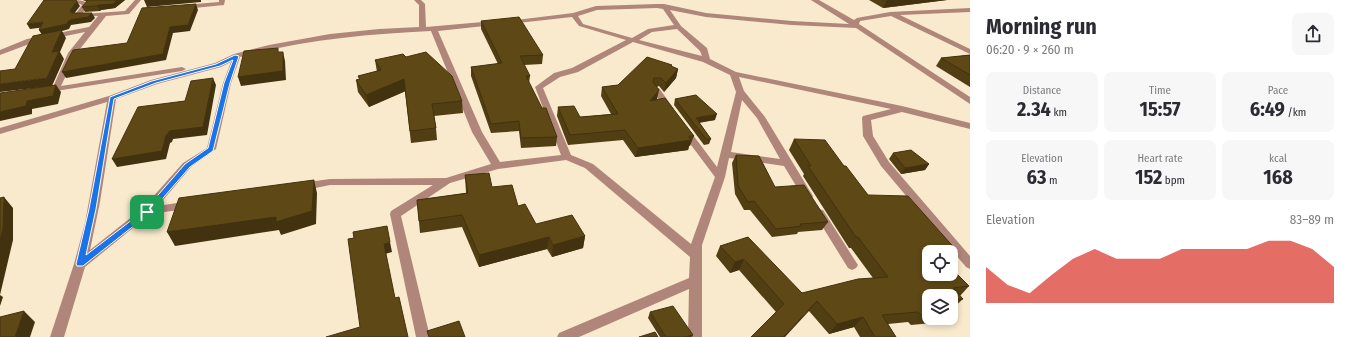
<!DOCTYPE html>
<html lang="en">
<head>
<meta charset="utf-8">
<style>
	body { margin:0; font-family:"Fira Sans Condensed",sans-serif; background:#f7f7f7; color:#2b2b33; height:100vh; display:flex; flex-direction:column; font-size:15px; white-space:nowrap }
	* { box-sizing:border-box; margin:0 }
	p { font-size:13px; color:#7c7c81 }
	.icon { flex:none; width:22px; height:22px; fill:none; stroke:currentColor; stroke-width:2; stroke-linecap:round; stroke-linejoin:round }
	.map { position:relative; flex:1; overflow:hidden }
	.drawer { display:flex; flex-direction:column; background:#fff; width:380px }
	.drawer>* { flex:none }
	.tools { position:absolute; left:922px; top:245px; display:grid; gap:8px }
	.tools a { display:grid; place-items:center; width:36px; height:36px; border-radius:8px; background:#fff; box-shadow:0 2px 6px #0003; font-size:20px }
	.pin { position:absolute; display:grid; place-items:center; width:34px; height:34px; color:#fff; margin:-17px; border-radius:8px; box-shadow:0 2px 6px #0006 }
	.round { display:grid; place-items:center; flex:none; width:42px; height:42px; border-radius:8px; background:#f7f7f7 }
	.headline { display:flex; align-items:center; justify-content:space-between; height:68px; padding:0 16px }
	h1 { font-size:22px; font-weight:700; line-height:30px }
	.metrics { display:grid; grid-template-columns:repeat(3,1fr); gap:6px; height:68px; padding:4px 16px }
	.metrics div { display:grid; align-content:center; border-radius:8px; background:#f7f7f7; text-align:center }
	.metrics b { font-size:20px; font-weight:700 }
	.metrics small { font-size:11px; font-weight:400 }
	.metrics p { font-size:11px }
	.chart { height:112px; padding:8px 16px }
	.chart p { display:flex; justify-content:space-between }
	.chart svg { width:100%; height:72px; margin-top:4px; fill:#d93025; opacity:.7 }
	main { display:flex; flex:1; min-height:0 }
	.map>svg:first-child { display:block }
</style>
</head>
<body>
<main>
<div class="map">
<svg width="970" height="337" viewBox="0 0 970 337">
	<rect width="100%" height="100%" fill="#f9eacd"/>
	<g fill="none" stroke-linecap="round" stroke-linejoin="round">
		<!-- minor -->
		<path fill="#b0867a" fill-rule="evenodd" d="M71,0C77,0 84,0 89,4L82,14L125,11L135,0H141L129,14L106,16L76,54L61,86L182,67L186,69L182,71L43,93L42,91L43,89L53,87L68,53L85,32L32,43L0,55V50L27,39L89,27L98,16L75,17L74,16L82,5Z
			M219,0H225L224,5L184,9L181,7L184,5L219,2Z
			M414,0H421L425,4L426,27L494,21L497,23L494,25L438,31L482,132L500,162L561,155L535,87L554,73L572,68L626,40L579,26L572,17L509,24L507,23V21L573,13L596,6L657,4H664L706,13L792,21L849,24L811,0H819L854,20L857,18L890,12L970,8V12L900,15L970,49V54L891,16L860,21L859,24L970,97V104L856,28L792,25L706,17L670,10L681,26L707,48L710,59L736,72L902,106L970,123V129L902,112L871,120L873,136L889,162L970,256V269L966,267L881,166L863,136L862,118L863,116L891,109L739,77L744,91L765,117L813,196L812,199H804L784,166L729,158L725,177L702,245V337H688L689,289L579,337H557L559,333L689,278L690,257L585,168L566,160L498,169L450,183L401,216L430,337H416L390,214L391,211L433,185H330L301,191L297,190L296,187L297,184L301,183L330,179L446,178L491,164L472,132L431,31C366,34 303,40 240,57L231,83L216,149L191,167L158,206L189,201L193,202L194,205L193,208L150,214L85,267L64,337H50L74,264L85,223L107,102L0,134V128L109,96L151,80L215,63L234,54L269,45L330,34L379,29L419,27V5ZM657,8L663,9L674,25L648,29L632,38L583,24L578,16L597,10ZM677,29L700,51L702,56L639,40L652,32ZM633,42L703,62L730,75L736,92L717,167L687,127L684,126L679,129L715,177L691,244L593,164L571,155L543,88L560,77L578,72ZM231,62L223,83L207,148L183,163L143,208L90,250L100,202L116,99L157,84L221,67ZM742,100L757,118L780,159L731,152Z
			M653,88H659L674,109L673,111H667L652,90Z
			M819,209L823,210L856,262L858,265L856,268L852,270L848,268L814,213L815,210Z"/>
	</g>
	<!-- wall -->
	<path fill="#513e12" d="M83,0H125L115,8L101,10L100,11L85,12L82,7L87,2Z
		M869,0H947L883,8Z
		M481,21L543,55L542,64L524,65L530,76L529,83L557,137L556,146L521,148L519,131L491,133L471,76V67L498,64L481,29Z
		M970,55V87L936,66L941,58Z
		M406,57L462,101L463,113L434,116L436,128L437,140L411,143L405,91L369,107L358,92L356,80L359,79L358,76L377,72L375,60Z
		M672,67L678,69L676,78L664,92L659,86L657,87V100L694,136L690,146H689L688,150L635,157L623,140L568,145L557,116L558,107L580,117L611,114L601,96L602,87L618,85Z
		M675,99L715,120L699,123L711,139L709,144L704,145L674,105Z
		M794,139L844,166L868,195L958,252L951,259V252H929L969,286L960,296L963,299L952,309L954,312L951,314V296H929V318H947L943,322L911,325L908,322L888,324L896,337H860L854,327L829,334L809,311L776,312L739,270L730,273L716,256L720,246L802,293L873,278L851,248H849L803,176L804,174L789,150Z
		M893,153L929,164L925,170L901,174L889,159Z
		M736,155L775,187L828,222L822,230L798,232L797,234L772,237L750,210H744L735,194L732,163Z
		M465,175L492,187L518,206L536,224L585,236L583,248L552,257L547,249L479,267L462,227L420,233L417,200L466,193Z
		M650,312L693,335L692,337H660L648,318Z"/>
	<!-- shaded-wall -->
	<path fill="#42320f" d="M117,0H125L115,8L101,10L100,11L97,6L98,5Z
		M144,0H201V2L147,7Z
		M887,0H947L883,8Z
		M77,1L80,6L73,15L74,18L70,10Z
		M196,4L198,10L190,31L173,33L166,60L66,78L62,72L170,27Z
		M92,13L95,18L91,22L71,25L69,29L62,31L66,38L60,52L64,59L52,86L0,92V84L47,78L42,35L39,30Z
		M43,22L46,27L30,29L27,24Z
		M283,52L285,61L286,80L241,86L238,77Z
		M678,69L676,78L664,92L666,83Z
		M213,78L216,85L207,135L173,139L172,142L170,143L166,159L117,167L112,159L166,135Z
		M404,79L406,91L369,107L366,95Z
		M56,85L61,92L58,104L32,109V114L0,121V112Z
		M659,90L657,99L650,101Z
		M717,114L715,120L694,123L696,118Z
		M691,140L688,150L635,157L638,148Z
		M929,164L925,170L901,174L905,168Z
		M314,180L317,193L316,224L281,235L279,230L175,246L167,232Z
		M4,197L13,208V240L0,295L3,297L0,306V242Z
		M585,236L583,248L552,257L553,245Z
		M549,237L547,249L479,267V255Z
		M390,242L392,252L385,254L384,244Z
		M958,252L951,259V253Z
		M744,259L739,270L730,273L735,262Z
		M817,301L809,311L785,337H783Z
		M24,311L35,322L30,337H15Z
		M863,317L854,327L829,334L837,324Z"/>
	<!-- building -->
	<path fill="#5e4815" stroke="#42320f" d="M44,0H75L77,1L70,10L71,13H92L88,17L69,20L67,24L39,30L43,22L27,24Z
		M88,0H117L113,4L98,5L97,6L82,7Z
		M196,4L188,25L170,27L163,54L62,72L73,50L127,43L142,8Z
		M519,17L543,55L520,56L530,76H526L542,108H546L557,137L521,138L519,121L491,124L471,67L502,63L481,21Z
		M62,30L52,52L59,51L47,78L0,84V71L15,69L33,36Z
		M278,48V52H283V71L238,77L244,51Z
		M426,52L452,76L462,101L432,104L436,128L410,131L404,79L366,95L356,80L360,79L358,76L381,70L375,60L403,54L406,57Z
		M970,55V75L941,58Z
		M647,57L672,65L671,66L678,69L666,83L661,78H654L653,82L659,90L650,101L665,98L694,136H689L691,140L638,148L625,130L570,135L558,107L574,106L580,117L618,114L602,87L618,85Z
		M213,78L203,127L169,131L168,134L166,135L162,151L112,159L138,107L185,101L191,81Z
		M56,85L53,96L27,101L26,106L0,112V93Z
		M696,95L717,114L696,118L711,139H706L675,99Z
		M794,139L825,140L844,166H846L868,195L908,196L958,252L951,253V252H929V274H951V268L969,286L953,288L963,299L951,300V296H929V314L921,315L918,312L882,315L896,337H875L863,317L837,324L817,301L783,337H751L784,304L744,259L735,262L720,246L748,237L802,293L858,279L888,277L858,237H856L808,166H811Z
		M911,150L929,164L905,168L893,153Z
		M736,155L759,156L775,187L804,185L828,222L800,224L802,226L776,229L754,201L748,202L738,186Z
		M489,173L492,187L512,185L518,206L525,204L536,224L572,215L585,236L553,245L549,237L479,255L462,215L419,221L417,200L468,193L465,175Z
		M314,180L312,211L276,222V217L167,232L179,198Z
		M4,197L3,229L0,242V198Z
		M387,226L390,242L384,244L395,298L399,297L408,337H326L360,327L348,239L354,238L353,232Z
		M673,306L693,335L685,337H666L650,312Z
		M24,311L15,337H0V317Z
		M459,321L465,337H429L427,331Z
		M655,332L658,337H639Z"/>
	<!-- route -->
	<path fill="#1a73e8" stroke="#fff" fill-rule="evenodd" d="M235,55L239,56L230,83L213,151L190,167L150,213L83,266H77L76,264L89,209L110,97L152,81L216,64ZM233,60L224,83L208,148L185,164L145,210L86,255L96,209L114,99L156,83L220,66Z"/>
</svg>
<div class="tools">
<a><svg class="icon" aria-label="locate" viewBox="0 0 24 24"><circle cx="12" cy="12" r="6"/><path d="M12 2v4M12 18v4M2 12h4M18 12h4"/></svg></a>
<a><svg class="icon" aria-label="layers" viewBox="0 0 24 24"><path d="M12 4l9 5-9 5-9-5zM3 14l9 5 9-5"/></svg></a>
</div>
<div class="pin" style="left:147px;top:212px;background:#1e9e55"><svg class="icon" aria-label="arrive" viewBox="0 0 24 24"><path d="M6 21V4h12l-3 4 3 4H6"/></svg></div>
</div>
<section class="drawer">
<div class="headline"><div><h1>Morning run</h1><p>06:20 · 9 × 260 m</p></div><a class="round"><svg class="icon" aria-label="share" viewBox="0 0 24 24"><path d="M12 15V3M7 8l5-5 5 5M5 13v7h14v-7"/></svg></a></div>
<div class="metrics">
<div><p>Distance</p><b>2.34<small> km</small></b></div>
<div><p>Time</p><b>15:57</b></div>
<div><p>Pace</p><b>6:49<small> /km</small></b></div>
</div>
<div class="metrics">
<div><p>Elevation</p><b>63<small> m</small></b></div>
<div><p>Heart rate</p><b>152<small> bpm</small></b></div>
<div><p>kcal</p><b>168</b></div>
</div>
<div class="chart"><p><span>Elevation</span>83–89 m</p>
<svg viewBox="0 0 160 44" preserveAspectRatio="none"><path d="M0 44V22L10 33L20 38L30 27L40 17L50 11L60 17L70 17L80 17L90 11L100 11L110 11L120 11L130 6L140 6L150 11L160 22V44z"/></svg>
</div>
</section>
</main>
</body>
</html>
